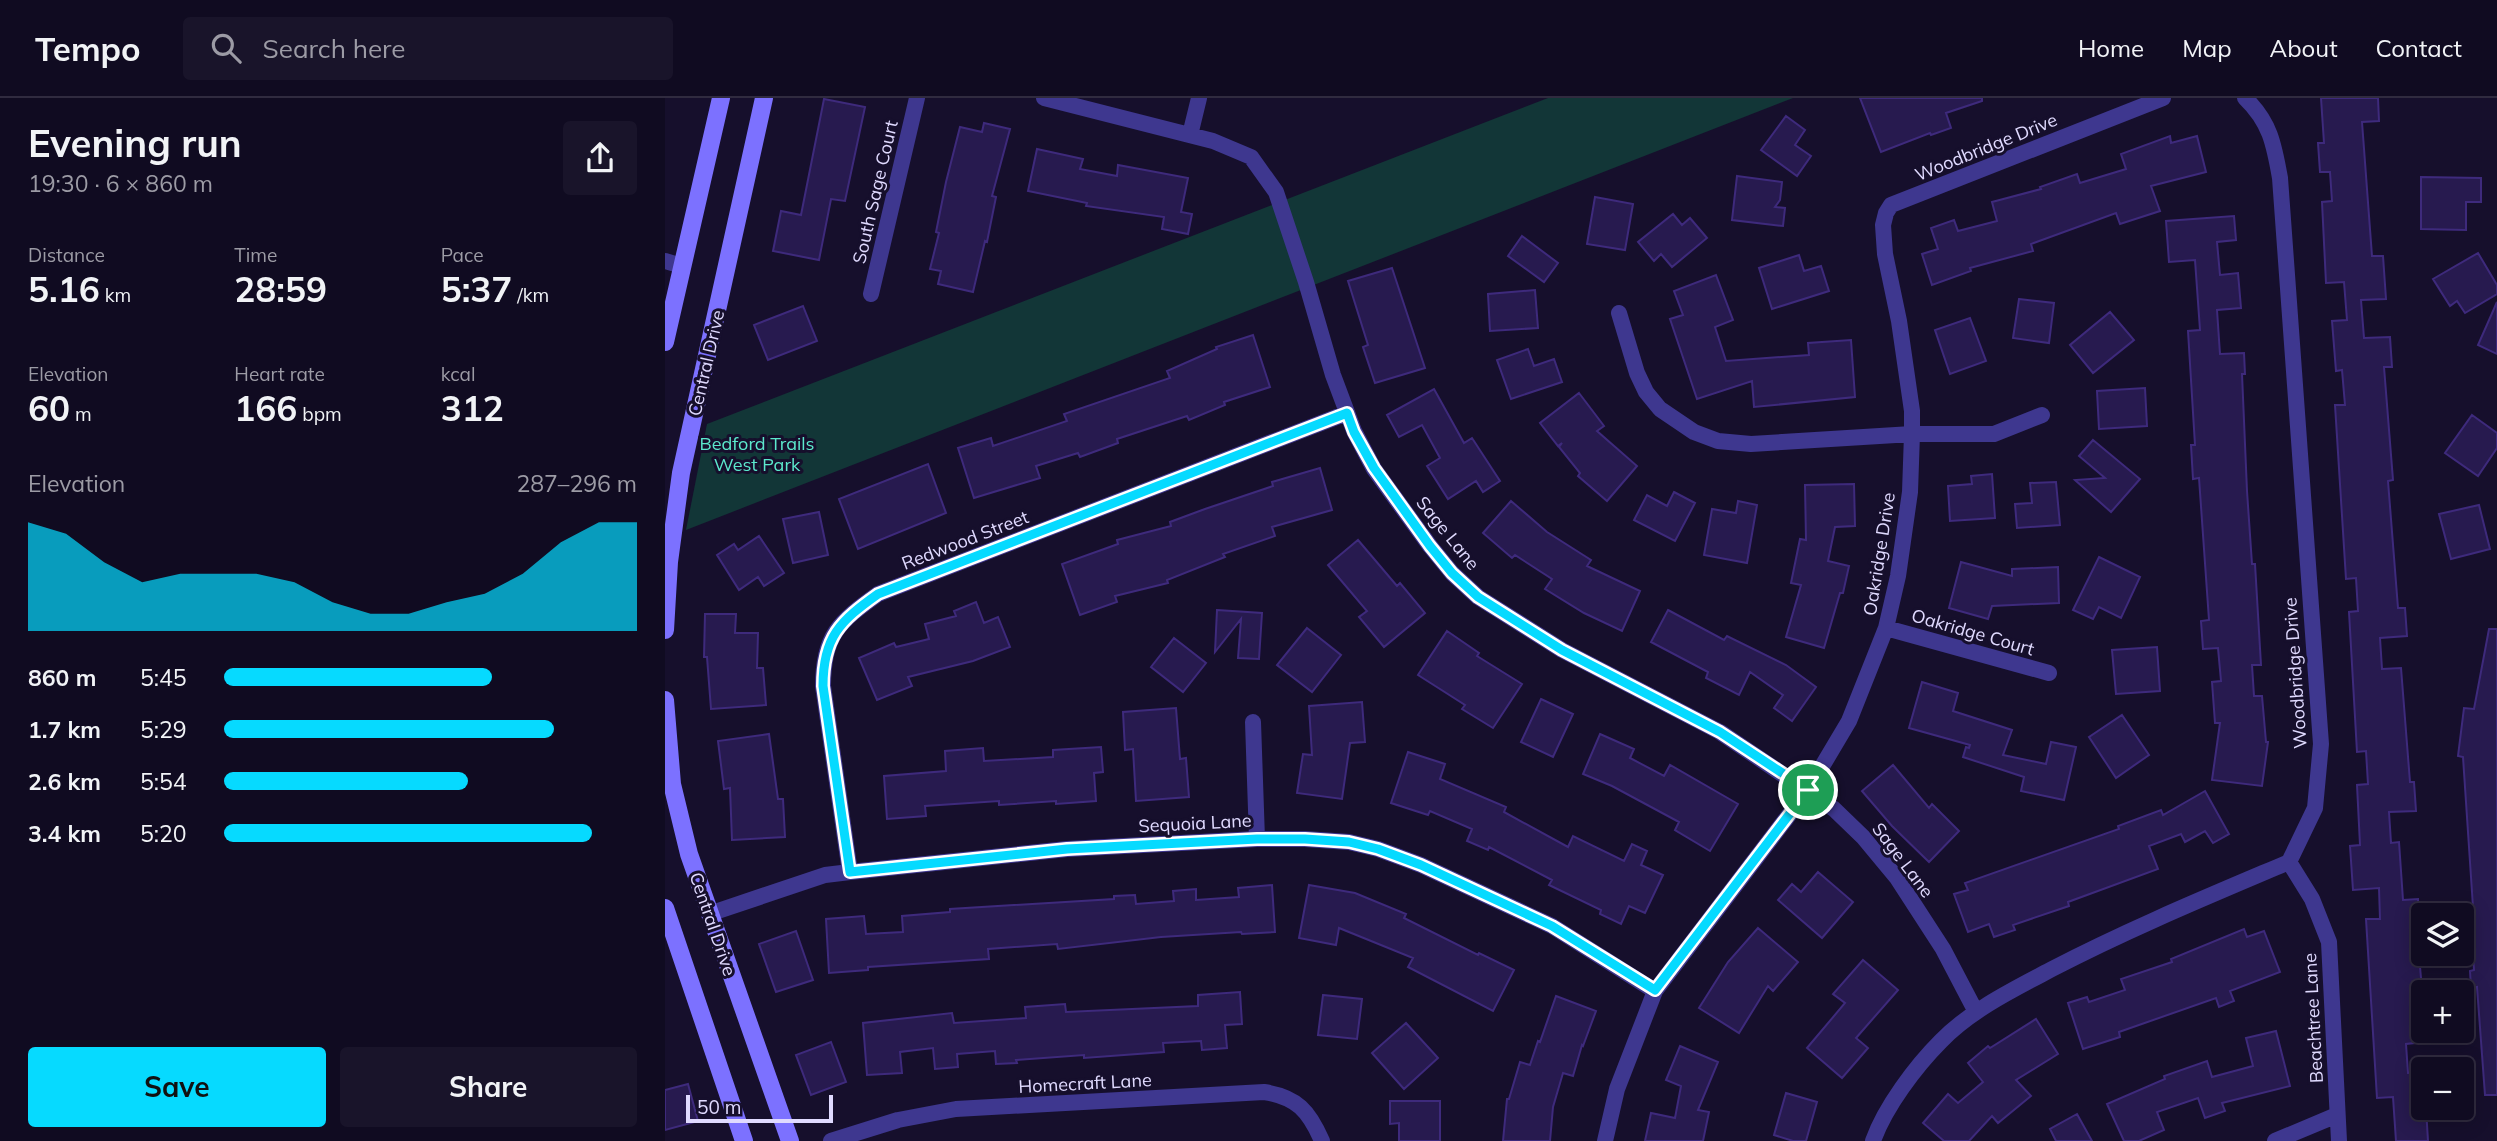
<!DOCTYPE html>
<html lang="en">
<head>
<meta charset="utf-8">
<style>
	body { margin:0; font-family:Mulish,sans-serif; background:#19142a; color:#f1f3f6; height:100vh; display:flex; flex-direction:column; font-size:26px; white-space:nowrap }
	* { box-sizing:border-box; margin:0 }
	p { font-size:23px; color:#9c9ba5 }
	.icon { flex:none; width:38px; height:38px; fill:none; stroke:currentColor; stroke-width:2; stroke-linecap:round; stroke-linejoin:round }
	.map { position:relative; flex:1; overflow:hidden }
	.panel { display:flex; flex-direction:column; background:#100b21; width:665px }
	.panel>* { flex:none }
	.fabs { position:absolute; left:1746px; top:805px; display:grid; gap:14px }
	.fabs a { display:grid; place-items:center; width:63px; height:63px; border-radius:7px; background:#100b21; box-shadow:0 4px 18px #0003,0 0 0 2px #302b3f; font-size:35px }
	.scale { position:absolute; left:21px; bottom:18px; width:147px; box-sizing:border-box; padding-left:7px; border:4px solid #e0daff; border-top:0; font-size:19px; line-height:24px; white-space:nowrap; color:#e0daff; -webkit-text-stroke:5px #160f2c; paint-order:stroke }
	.pin { position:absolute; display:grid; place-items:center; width:60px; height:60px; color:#fff; margin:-30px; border:4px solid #fff; border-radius:50%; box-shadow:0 2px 7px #0007 }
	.round { display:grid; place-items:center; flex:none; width:74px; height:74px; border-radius:7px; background:#19142a }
	.summary { display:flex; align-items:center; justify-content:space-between; height:119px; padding:0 28px }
	h1 { font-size:38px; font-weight:700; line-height:52px }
	.stats { display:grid; grid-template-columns:repeat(3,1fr); gap:10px; height:119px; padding:7px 28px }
	.stats div { display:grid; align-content:center }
	.stats b { font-size:35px; font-weight:700 }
	.stats small { font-size:19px; font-weight:400 }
	.stats p { font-size:19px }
	.chart { height:196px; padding:14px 28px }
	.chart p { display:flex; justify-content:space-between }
	.chart svg { width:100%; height:126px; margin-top:7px; fill:#06daff; opacity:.7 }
	.action { display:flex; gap:14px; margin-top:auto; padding:14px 28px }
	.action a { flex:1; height:80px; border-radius:7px; background:#06daff; color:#111; font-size:28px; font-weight:700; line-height:80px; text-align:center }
	.action a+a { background:#19142a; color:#f1f3f6 }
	ul { padding:0 28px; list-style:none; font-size:23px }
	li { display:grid; grid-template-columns:112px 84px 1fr; align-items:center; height:52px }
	li i { height:18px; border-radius:9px; background:#06daff }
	header { display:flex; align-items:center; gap:42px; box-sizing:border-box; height:98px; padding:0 35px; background:#100b21; border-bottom:2px solid #302b3f }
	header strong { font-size:33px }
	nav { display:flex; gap:38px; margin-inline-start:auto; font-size:24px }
	.search { width:490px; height:63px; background:#19142a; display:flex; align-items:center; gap:18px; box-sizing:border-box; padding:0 24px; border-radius:7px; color:#9c9ba5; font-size:26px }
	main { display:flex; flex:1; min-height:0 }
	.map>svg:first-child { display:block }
</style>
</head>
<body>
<header>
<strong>Tempo</strong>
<div class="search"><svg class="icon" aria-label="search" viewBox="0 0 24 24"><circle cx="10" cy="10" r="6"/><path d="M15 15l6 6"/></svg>Search here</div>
<nav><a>Home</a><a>Map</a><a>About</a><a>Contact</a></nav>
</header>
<main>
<section class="panel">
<div class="summary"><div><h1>Evening run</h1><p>19:30 · 6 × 860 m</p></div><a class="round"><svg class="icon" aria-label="share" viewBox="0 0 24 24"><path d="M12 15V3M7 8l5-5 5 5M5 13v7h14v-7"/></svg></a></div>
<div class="stats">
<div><p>Distance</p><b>5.16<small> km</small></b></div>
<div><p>Time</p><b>28:59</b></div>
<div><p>Pace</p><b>5:37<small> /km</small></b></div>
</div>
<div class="stats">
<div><p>Elevation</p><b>60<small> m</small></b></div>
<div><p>Heart rate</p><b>166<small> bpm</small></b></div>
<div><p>kcal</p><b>312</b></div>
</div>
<div class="chart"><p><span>Elevation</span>287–296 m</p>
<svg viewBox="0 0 160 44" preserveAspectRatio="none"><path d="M0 44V6L10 10L20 20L30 27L40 24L50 24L60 24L70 27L80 34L90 38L100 38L110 34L120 31L130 24L140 13L150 6L160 6V44z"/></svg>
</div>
<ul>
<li><b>860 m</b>5:45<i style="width:65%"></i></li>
<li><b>1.7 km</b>5:29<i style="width:80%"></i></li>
<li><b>2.6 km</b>5:54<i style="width:59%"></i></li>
<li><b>3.4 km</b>5:20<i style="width:89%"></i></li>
</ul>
<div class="action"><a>Save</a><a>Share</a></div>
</section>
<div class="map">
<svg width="1832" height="1043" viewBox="0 0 1832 1043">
	<rect width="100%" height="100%" fill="#160f2c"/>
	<!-- green -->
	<path fill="#123637" d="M883,0H1128L21,432L42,326Z"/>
	<!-- building -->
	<path fill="#271a4f" stroke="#3e2a7c" stroke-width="2" d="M1195,0H1317V3L1281,15L1286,30L1266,37L1265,35L1216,54Z
		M1656,0H1713L1714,23L1697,24L1707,158H1718L1721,201L1696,202L1699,240L1725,239L1727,269H1719L1728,382L1723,383L1733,510H1740L1742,538L1715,540L1717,571L1736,570L1745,684H1749L1751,713L1724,714L1726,745L1734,744L1738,802L1753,801L1754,830H1759V846H1753L1759,914V944L1741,946L1743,975L1759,974V1010H1761L1763,1043H1731L1728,999L1712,1000L1701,821H1715L1714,790L1688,792L1685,748L1695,747L1692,687L1703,686L1701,653L1692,654L1684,514L1693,513L1691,480L1681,481L1670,307H1680L1677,272L1671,273L1667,223L1682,222L1679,184L1661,185L1657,104L1667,103L1665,74H1655L1653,45H1659Z
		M159,1L200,9L180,103L166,101L154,162L108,153L116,113L136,117Z
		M1121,18L1140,32L1130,47L1146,58L1132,78L1096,52Z
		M319,25L345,31L327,98L331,99L322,144L320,143L308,194L273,186L276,173L265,171L274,135L271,134L281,84L295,29L317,34Z
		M1505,38L1506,45L1532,38L1541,74L1486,88L1495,113L1455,126L1451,115L1366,146L1368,153L1305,170L1306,173L1267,187L1257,156L1273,151L1266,130L1289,122L1293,133L1332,123L1327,104L1376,91L1375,89L1412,76L1415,85L1461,71L1456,56Z
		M372,51L418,61L415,71L452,78L453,67L523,80L516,114L527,116L523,136L497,131L499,119L421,108L422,105L363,93Z
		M1072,78L1117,84L1115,102L1110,109L1120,110L1118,128L1067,122Z
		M1756,79L1816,80V104H1801V132L1756,131Z
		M930,99L968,106L960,152L922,146Z
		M1008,116L1017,127L1025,120L1042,140L1007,169L996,156L989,163L973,144Z
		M1569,118L1571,142L1552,144L1555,177L1573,175L1576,210L1552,212L1555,256L1579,255L1580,276H1577L1582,393L1587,466H1590L1596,567H1587L1589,598H1597L1601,644H1603L1597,688L1547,682L1555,625H1550L1547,584L1556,583L1553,550L1538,551L1536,523L1544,522L1534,380L1528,381L1526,347H1530L1523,233L1535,232L1530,162L1504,164L1501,123Z
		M857,138L893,165L879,184L843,158Z
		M1813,155L1832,187V196L1800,215L1792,203L1785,208L1768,181Z
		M1134,157L1139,173L1156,168L1164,193L1107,211L1094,170Z
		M727,170L760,270L710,285L698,249L703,247L683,183Z
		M1051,177L1068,222L1050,229L1061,263L1144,257L1143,245L1186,242L1190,299L1089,309L1087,283L1032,301L1005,221L1018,217L1009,193Z
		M870,192L873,230L825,233L823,196Z
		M1354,201L1389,205L1384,245L1348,240Z
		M1832,204V256L1813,247Z
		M138,208L152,243L103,262L89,227Z
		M1445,214L1469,242L1428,275L1405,247Z
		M1305,220L1321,263L1285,276L1270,232Z
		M588,237L605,289L559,304L560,307L524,322L522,318L452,341L453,345L415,359L413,355L371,368L375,380L309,400L293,350L326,340L328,348L402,323L399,316L505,280L502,273L552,251L551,249Z
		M863,251L869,268L889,261L897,284L846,301L832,262Z
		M1480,290L1482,328L1434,331L1432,293Z
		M769,291L799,345L807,340L835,383L818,394L811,383L783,401L762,368L775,360L757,327L734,339L722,317Z
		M914,295L939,328L932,333L972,368L942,403L913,378L915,375L894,349L897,345L893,348L875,325Z
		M1807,317L1832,335V350L1813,378L1780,355Z
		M1428,342L1475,381L1446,414L1410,382L1440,380L1414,358Z
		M263,366L281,415L193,451L174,401Z
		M655,370L667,412L607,429L610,438L558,456L560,459L502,482L503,485L450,498L452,504L415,517L397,466L453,446L452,442L506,428L505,424L540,411L608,388L607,384Z
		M1327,376L1330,420L1285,423L1283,388L1307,386L1306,378Z
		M1391,384L1395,427L1352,430L1350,406L1367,405L1365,385Z
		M1189,386L1190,428L1170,429L1163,463L1184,468L1178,495H1175L1159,550L1121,539L1136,487L1126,485L1135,441L1141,442L1140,387Z
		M1009,394L1030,405L1010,443L969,422L982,397L1002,408Z
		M846,403L882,434L926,462L922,468L975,493L957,533L919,515L880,491L887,481L850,457L847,460L818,435Z
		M1073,403L1092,407L1082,465L1039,457L1047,411L1071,415Z
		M1814,407L1825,451L1786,461L1774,416Z
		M154,414L163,457L128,465L118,421Z
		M94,438L119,475L99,488L93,479L74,492L52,457L69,446L73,452Z
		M693,442L732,488L735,485L760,515L719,549L694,519L702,513L663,467Z
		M1434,459L1475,479L1456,520L1434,509L1428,521L1408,512Z
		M1296,464L1347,478V471L1393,469L1394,505L1327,508L1323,521L1284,510Z
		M311,504L319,525L333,519L345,549L308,563L243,579L247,588L212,602L194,560L229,545L231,549L264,541L260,526L291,518L289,513Z
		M552,512L597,515L594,561L573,560L576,521L550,554Z
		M1003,512L1059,542L1062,538L1121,567L1151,589L1127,623L1109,610L1118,597L1085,574L1074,597L1041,580L1043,574L986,544Z
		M40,516H71L70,535H93L92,570H98L101,607L46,611L42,559H39Z
		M642,530L676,557L647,594L612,567Z
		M1824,531H1832V997H1820L1812,889L1806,890L1805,873L1809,872L1805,810L1808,809L1798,659L1793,658L1799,610L1809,611Z
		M782,533L814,555L812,558L857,586L828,630L797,611L800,607L753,577Z
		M509,540L541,565L518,594L486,569Z
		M1492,549L1495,593L1451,596L1447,552Z
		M1257,584L1293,595L1288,613L1347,632L1338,657L1381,666L1386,644L1411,649L1399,702L1356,693L1359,679L1298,659L1301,649L1304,650L1305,647L1244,630Z
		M876,601L908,616L888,659L856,644Z
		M697,604L700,644L685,645L677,701L632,695L638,656L647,657L644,608Z
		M511,610L515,661L521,660L524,699L471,703L468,651L460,652L458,614Z
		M1457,617L1484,657L1451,680L1424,639Z
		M104,636L113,701H118L120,739L67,742L65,690L59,691L53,643Z
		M935,636L969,651L965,660L999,678L1005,667L1073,706L1045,753L1010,732L1014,724L947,688L918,676Z
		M436,649L438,674L429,675L431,703L391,706V703L334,707V703L260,708L261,718L222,721L219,678L281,673L280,653L318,650L319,663L388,659V652Z
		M743,654L780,666L775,681L841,709L839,714L903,749L908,738L959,763L967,746L982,753L976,767L998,777L980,815L964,808L956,826L935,816L936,812L884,787L887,782L824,749L823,752L802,743L807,731L765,713L763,717L726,705Z
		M1228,667L1264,710L1267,706L1294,733L1264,764L1227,728L1197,693Z
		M1540,693L1564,736L1548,745L1540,733L1520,744L1516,736L1484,748L1493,771L1403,804L1404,808L1348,827L1350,832L1329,839L1324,826L1303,834L1289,796L1303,792L1300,785L1454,731L1453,728L1496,712L1498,717Z
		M1153,774L1188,804L1157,840L1113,802L1127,786L1136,794Z
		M607,787L610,834L577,836L576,834L496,839L393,851L392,846L323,851L324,861L203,869V872L164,875L161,821L199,818L201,836L238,834L237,818L285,814V811L449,801V798L470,797L471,806L509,803L508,793L531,791V802L574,799L573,790Z
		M644,787L690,795L741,816L739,820L813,857L814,855L849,872L828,913L743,869L748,860L674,830L671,847L634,840Z
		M1093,830L1133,864L1108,893L1103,888L1074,935L1034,910L1063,864Z
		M1579,831L1582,839L1599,833L1615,874L1565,893L1569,903L1554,909L1551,900L1454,934L1455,939L1418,951L1403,905L1422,899L1424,904L1460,892L1456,881L1507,864L1506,861Z
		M131,833L148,882L111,894L94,846Z
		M1198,862L1233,892L1191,940L1203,950L1177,980L1142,950L1180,905L1168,896Z
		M575,894L577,926L560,927L562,950L537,952L536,943L498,945L499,954L419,960V957L351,962L352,965L331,966L330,953L292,956L293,969L270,971L268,950L235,954L237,975L202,977L198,925L287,915L289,925L361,920L360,909L400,906L401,914L533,908V897Z
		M658,897L697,901L692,941L653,937Z
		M891,898L931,913L918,948L917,947L908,978L898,975L888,1009L885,1043H838L842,1001H844L855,964L865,967L873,943L875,944Z
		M1371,921L1393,956L1351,982L1366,998L1333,1025L1327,1018L1304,1043H1279L1258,1025L1283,996L1293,1005L1318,984L1303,965L1323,948L1325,950Z
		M741,925L773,960L739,991L707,955Z
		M1611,933L1625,988L1557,1005L1560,1013L1540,1020L1533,1000L1492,1014L1499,1032L1474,1043H1459L1442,1006L1500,981L1499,978L1542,963L1547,979L1588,968L1581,940Z
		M166,944L181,984L146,997L131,957Z
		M1015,948L1053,964L1033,1012L1044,1014L1038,1043H980L986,1015L1010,1020L1016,988L1001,982Z
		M23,986L33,1023L0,1032V992Z
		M1121,995L1152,1004L1141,1043H1128L1109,1037Z
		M725,1003H775V1043H734V1025L725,1026Z
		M1412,1016L1427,1043H1391L1385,1031Z"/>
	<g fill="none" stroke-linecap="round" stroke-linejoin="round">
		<!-- street -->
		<path stroke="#3e378f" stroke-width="16" d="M379,0L548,43L586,59L611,94L641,184L668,277L689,333L709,371L765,448L787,475L813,499L897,552L1055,634L1169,711L1198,739L1232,780L1278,851L1311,914
			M525,37L534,0
			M0,163L17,168
			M206,196L252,0
			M954,215L972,275L981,294L995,311L1029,334L1053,343L1086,346L1247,336H1329L1377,317
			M1221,530L1384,575
			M588,624L592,741
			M1624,764L1647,801L1664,844L1674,1043
			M185,774L158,588C158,537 174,524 213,496L682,315
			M44,816L160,777L185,774L402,751L592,741H640L684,744L713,751L756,767L887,828L990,893
			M166,1043L233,1022L291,1011L599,994C632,999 644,1013 657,1043
			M940,1043L952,991L990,893L1143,692L1184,623L1221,530L1233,478L1245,394L1247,336V313L1234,223L1220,156L1218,127L1221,115L1226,107L1498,0
			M1208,1043C1220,1009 1251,968 1276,943C1306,912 1349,891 1387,871C1464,831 1544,798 1624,764L1650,710L1656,646L1615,80C1609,46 1605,24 1580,0
			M1610,1043L1672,1017"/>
		<!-- secondary -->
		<path stroke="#7c71ff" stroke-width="18" d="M0,244L56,0
			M0,532L4,464L16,375L99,0
			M0,602L7,686L24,756L125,1043
			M0,810L79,1043"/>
	</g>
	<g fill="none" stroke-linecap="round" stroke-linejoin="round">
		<defs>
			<path id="route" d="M682,315L689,334L709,370L765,448L787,475L813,499L897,552L1055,634L1143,692L990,892L887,828L756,767L713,751L684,744L640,741H592L402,751L185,774L158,588C158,539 175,523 213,496Z"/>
		</defs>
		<!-- route casing -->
		<use href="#route" stroke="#fff" stroke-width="14"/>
		<!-- route -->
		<use href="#route" stroke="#06daff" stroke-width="9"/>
	</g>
	<g text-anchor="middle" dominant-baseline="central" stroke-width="6" stroke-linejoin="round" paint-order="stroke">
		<!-- street labels -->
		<g font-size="18" fill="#e0daff" stroke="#160f2c">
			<text transform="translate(1321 49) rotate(-22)">Woodbridge Drive</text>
			<text transform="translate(210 94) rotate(-77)">South Sage Court</text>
			<text transform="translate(41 265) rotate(-77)">Central Drive</text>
			<text transform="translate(783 435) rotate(51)">Sage Lane</text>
			<text transform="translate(300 442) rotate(-21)">Redwood Street</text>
			<text transform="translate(1214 456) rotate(-81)">Oakridge Drive</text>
			<text transform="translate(1308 534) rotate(16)">Oakridge Court</text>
			<text transform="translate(1630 575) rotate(-94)">Woodbridge Drive</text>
			<text transform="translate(530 725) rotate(-3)">Sequoia Lane</text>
			<text transform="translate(1238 762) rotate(53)">Sage Lane</text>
			<text transform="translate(48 826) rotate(71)">Central Drive</text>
			<text transform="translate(1648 920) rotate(-93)">Beachtree Lane</text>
			<text transform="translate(420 985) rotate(-3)">Homecraft Lane</text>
		</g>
		<!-- park labels -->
		<g font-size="18" fill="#5ce9cd" stroke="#160f2c">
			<text x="92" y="345">Bedford Trails<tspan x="92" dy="21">West Park</tspan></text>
		</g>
	</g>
</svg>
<div class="fabs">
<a><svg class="icon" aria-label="layers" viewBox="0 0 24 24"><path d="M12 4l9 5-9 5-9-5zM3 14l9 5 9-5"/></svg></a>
<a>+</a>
<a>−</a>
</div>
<div class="scale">50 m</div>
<div class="pin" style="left:1143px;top:692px;background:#1e9e55"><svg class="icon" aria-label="arrive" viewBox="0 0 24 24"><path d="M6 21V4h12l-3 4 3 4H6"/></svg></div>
</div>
</main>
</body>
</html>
